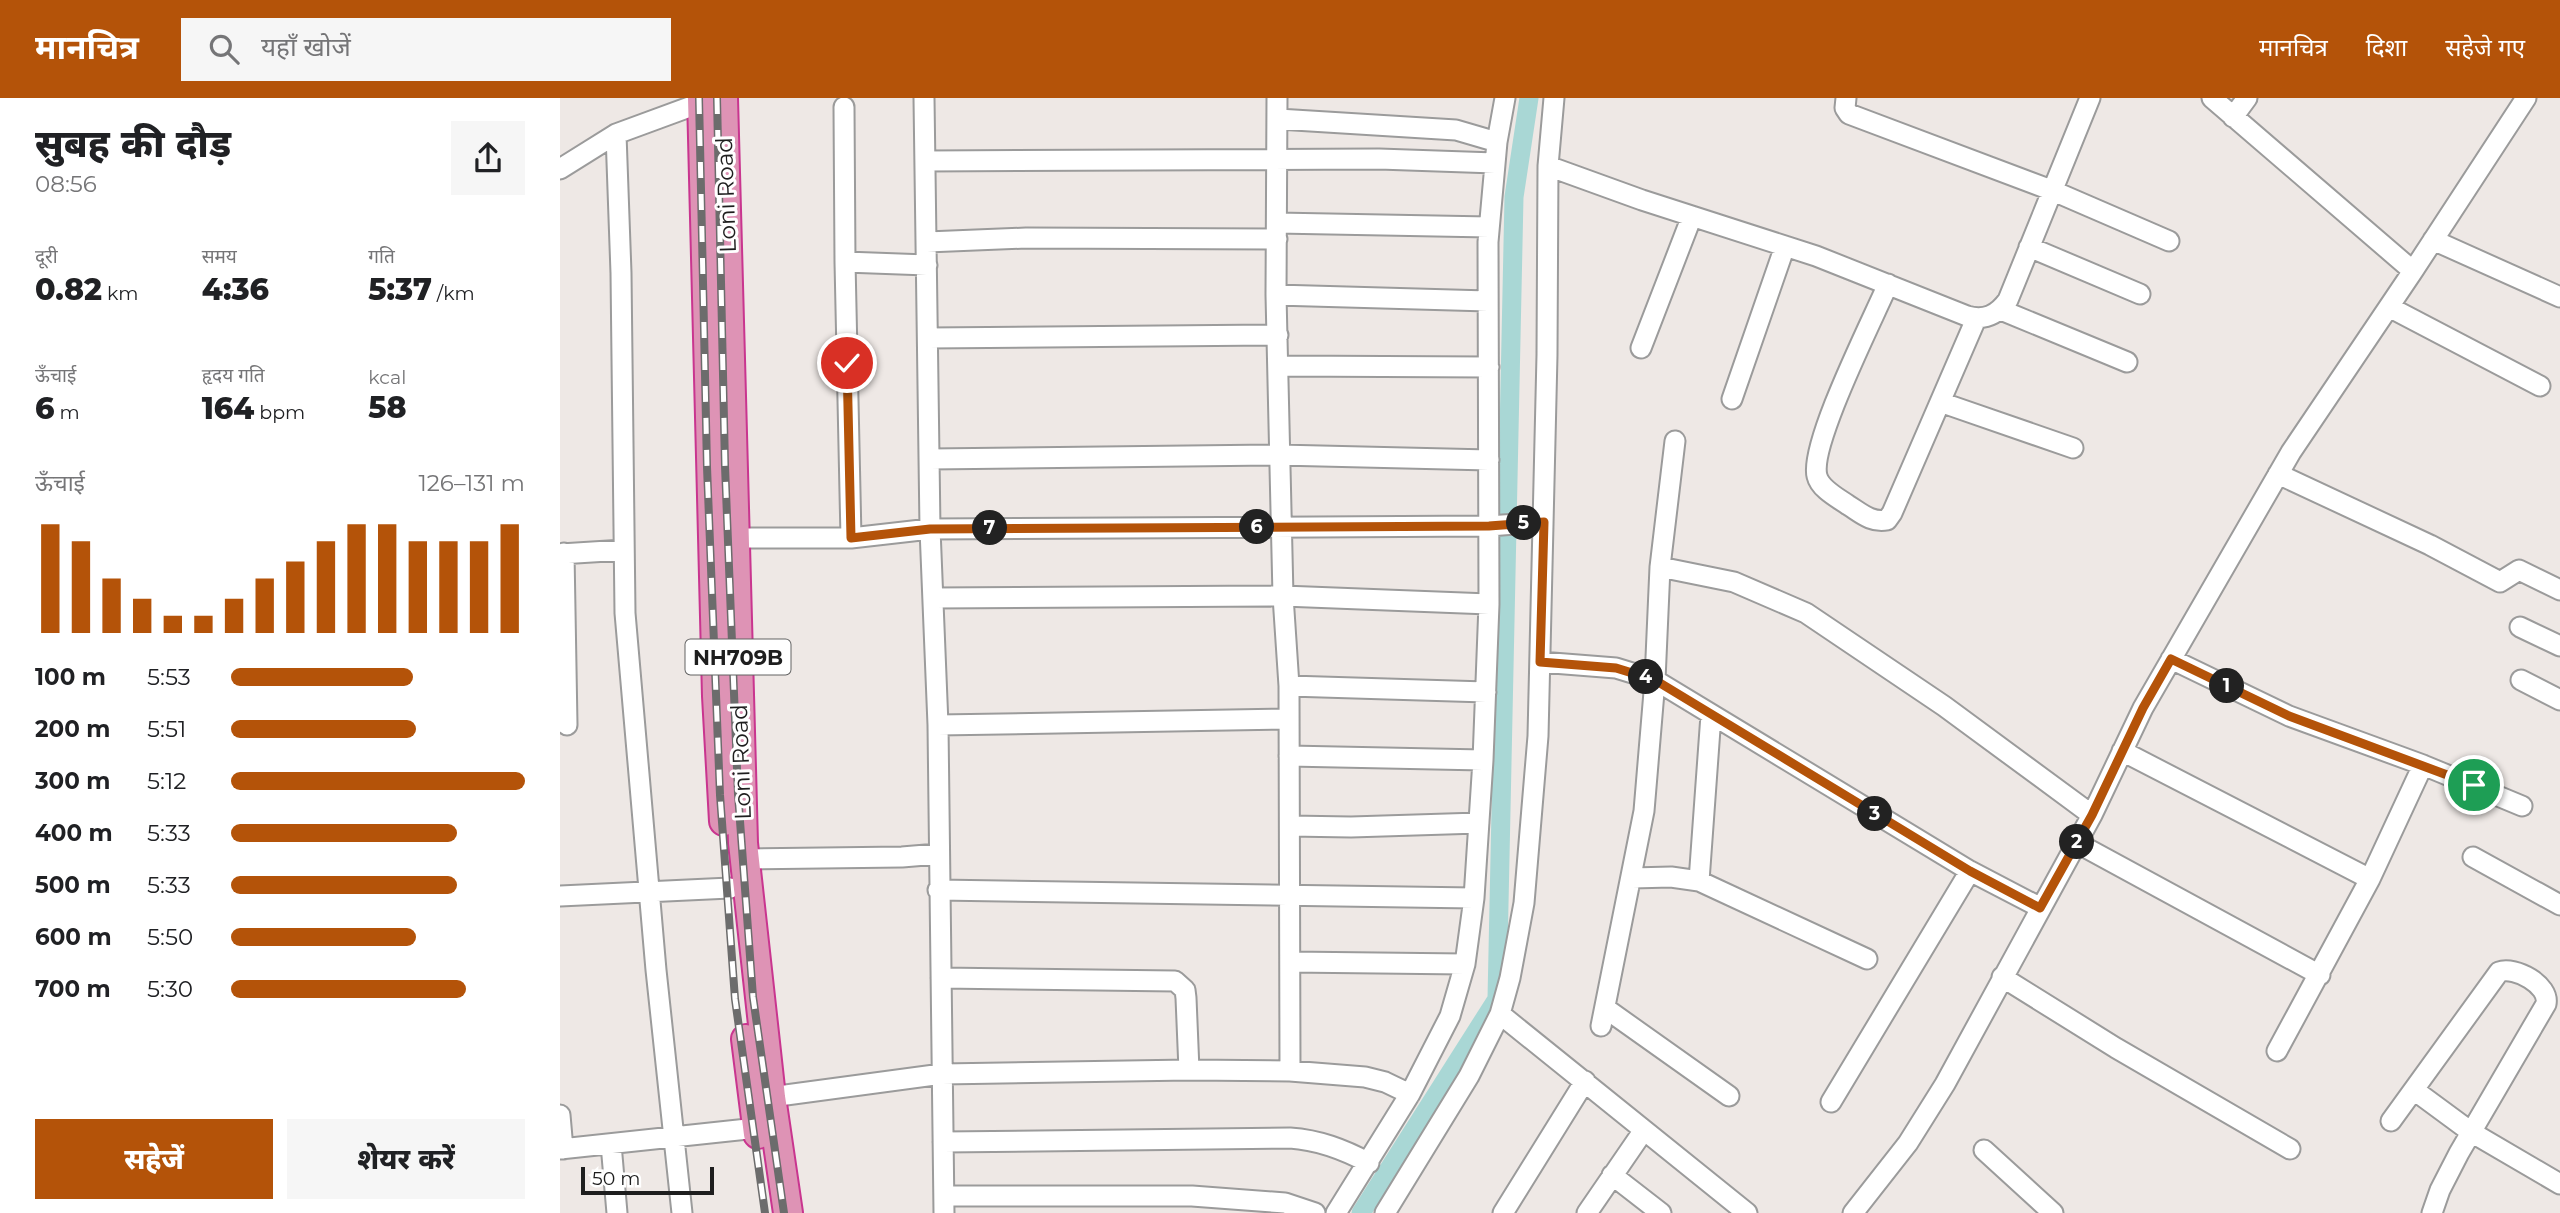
<!DOCTYPE html>
<html lang="hi">
<head>
<meta charset="utf-8">
<style>
	body { margin:0; font-family:Montserrat,"Noto Sans Devanagari",sans-serif; background:#f6f6f6; color:#202124; height:100vh; display:flex; flex-direction:column; font-size:26px; white-space:nowrap }
	* { box-sizing:border-box; margin:0 }
	p { font-size:23px; color:#757577 }
	.icon { flex:none; width:38px; height:38px; fill:none; stroke:currentColor; stroke-width:2; stroke-linecap:round; stroke-linejoin:round }
	.map { position:relative; flex:1; overflow:hidden }
	.details { display:flex; flex-direction:column; background:#fff; width:560px }
	.details>* { flex:none }
	.scale { position:absolute; left:21px; bottom:18px; width:133px; box-sizing:border-box; padding-left:7px; border:4px solid #1e1e1e; border-top:0; font-size:19px; line-height:24px; white-space:nowrap; color:#1e1e1e; -webkit-text-stroke:5px #fff; paint-order:stroke }
	.pin { position:absolute; display:grid; place-items:center; width:60px; height:60px; color:#fff; margin:-30px; border:4px solid #fff; border-radius:50%; box-shadow:0 2px 7px #0007 }
	.km { position:absolute; width:35px; height:35px; margin:-18px; border-radius:50%; background:#222; color:#fff; font-size:19px; line-height:35px; text-align:center }
	.round { display:grid; place-items:center; flex:none; width:74px; height:74px; border-radius:0px; background:#f6f6f6 }
	.head { display:flex; align-items:center; justify-content:space-between; height:119px; padding:0 35px }
	h1 { font-size:38px; font-weight:800; line-height:52px }
	.figures { display:grid; grid-template-columns:repeat(3,1fr); gap:10px; height:119px; padding:7px 35px }
	.figures div { display:grid; align-content:center }
	.figures b { font-size:30px; font-weight:800 }
	.figures small { font-size:19px; font-weight:400 }
	.figures p { font-size:19px }
	.chart { height:196px; padding:14px 35px }
	.chart p { display:flex; justify-content:space-between }
	.chart svg { width:100%; height:126px; margin-top:7px; stroke:#b45309; stroke-width:6 }
	.cta { display:flex; gap:14px; margin-top:auto; padding:14px 35px }
	.cta a { flex:1; height:80px; border-radius:0px; background:#b45309; color:#fff; font-size:28px; font-weight:800; line-height:80px; text-align:center }
	.cta a+a { background:#f6f6f6; color:#202124 }
	ul { padding:0 35px; list-style:none; font-size:23px }
	li { display:grid; grid-template-columns:112px 84px 1fr; align-items:center; height:52px }
	li i { height:18px; border-radius:9px; background:#b45309 }
	header { display:flex; align-items:center; gap:42px; box-sizing:border-box; height:98px; padding:0 35px; background:#b45309; color:#fff }
	header strong { font-size:33px }
	nav { display:flex; gap:38px; margin-inline-start:auto; font-size:24px }
	.search { width:490px; height:63px; background:#f6f6f6; display:flex; align-items:center; gap:18px; box-sizing:border-box; padding:0 24px; border-radius:0px; color:#757577; font-size:26px }
	main { display:flex; flex:1; min-height:0 }
	.map>svg:first-child { display:block }
</style>
</head>
<body>
<header>
<strong>मानचित्र</strong>
<div class="search"><svg class="icon" aria-label="search" viewBox="0 0 24 24"><circle cx="10" cy="10" r="6"/><path d="M15 15l6 6"/></svg>यहाँ खोजें</div>
<nav><a>मानचित्र</a><a>दिशा</a><a>सहेजे गए</a></nav>
</header>
<main>
<section class="details">
<div class="head"><div><h1>सुबह की दौड़</h1><p>08:56</p></div><a class="round"><svg class="icon" aria-label="share" viewBox="0 0 24 24"><path d="M12 15V3M7 8l5-5 5 5M5 13v7h14v-7"/></svg></a></div>
<div class="figures">
<div><p>दूरी</p><b>0.82<small> km</small></b></div>
<div><p>समय</p><b>4:36</b></div>
<div><p>गति</p><b>5:37<small> /km</small></b></div>
</div>
<div class="figures">
<div><p>ऊँचाई</p><b>6<small> m</small></b></div>
<div><p>हृदय गति</p><b>164<small> bpm</small></b></div>
<div><p>kcal</p><b>58</b></div>
</div>
<div class="chart"><p><span>ऊँचाई</span>126–131 m</p>
<svg viewBox="0 0 160 44" preserveAspectRatio="none"><path d="M5 44V6M15 44V12M25 44V25M35 44V32M45 44V38M55 44V38M65 44V32M75 44V25M85 44V19M95 44V12M105 44V6M115 44V6M125 44V12M135 44V12M145 44V12M155 44V6"/></svg>
</div>
<ul>
<li><b>100 m</b>5:53<i style="width:62%"></i></li>
<li><b>200 m</b>5:51<i style="width:63%"></i></li>
<li><b>300 m</b>5:12<i style="width:100%"></i></li>
<li><b>400 m</b>5:33<i style="width:77%"></i></li>
<li><b>500 m</b>5:33<i style="width:77%"></i></li>
<li><b>600 m</b>5:50<i style="width:63%"></i></li>
<li><b>700 m</b>5:30<i style="width:80%"></i></li>
</ul>
<div class="cta"><a>सहेजें</a><a>शेयर करें</a></div>
</section>
<div class="map">
<svg width="2000" height="1115" viewBox="0 0 2000 1115">
	<rect width="100%" height="100%" fill="#eee8e5"/>
	<g fill="none" stroke-linecap="round" stroke-linejoin="round">
		<!-- canal -->
		<path stroke="#a9d7d5" stroke-width="19" d="M801,1115L937,901L954,99L969,0"/>
		<defs>
			<path id="minor" d="M364,0L370,431L378,627L384,1115
				M717,0L716,197L723,498L729,588L730,973
				M1286,0L1285,10L1289,16L1491,92L1609,143
				M1652,0L1853,173
				M284,9L285,164
				M1673,19L1687,0
				M718,21L896,32L937,44
				M56,36L61,175L65,515L96,872L122,1115
				M366,63L819,61L935,65
				M988,68L1082,102L1256,158L1407,218C1425,223 1437,217 1448,202L1530,0
				M0,71L56,36L143,4
				M717,125L929,129
				M1873,142L2000,199
				M367,144L466,140L717,141
				M1469,149L1580,196
				M1328,186C1313,221 1249,347 1257,378C1260,391 1278,400 1288,407C1301,415 1311,425 1327,422L1332,415L1416,221
				M716,197L928,203
				M1829,209L1980,288
				M1441,212L1567,264
				M368,240L718,237
				M1081,250L1132,118
				M718,268L929,269
				M1172,301L1225,148
				M1380,304L1513,350
				M370,361L719,357L929,362
				M1718,376L1870,447L1940,484L1959,472L2000,492
				M163,440H291L370,431L929,428L983,424
				M291,440L285,164L367,167
				M4,455L7,627
				M0,456L64,452
				M1100,469L1174,484L1246,515L1384,608L1532,717
				M373,500L723,498L929,506
				M1960,529L2000,548
				M1611,561L1729,618L1863,667L1962,708
				M980,564L1056,570L1095,582L1410,773L1481,810
				M1961,582L2000,602
				M729,588L926,594
				M378,627L729,621
				M1562,653L1810,781
				M729,658L923,662
				M730,728L791,729L919,725
				M1517,745L1760,877
				M1913,759L2000,807
				M185,761L342,759L378,756
				M1072,780L1111,779L1139,783L1307,861
				M1139,783L1151,617
				M378,792L914,800
				M0,798L170,790
				M730,864L905,866
				M1442,879L1556,950L1730,1051
				M381,880L615,883L625,892L626,900L629,972
				M1045,910L1169,998
				M940,916L1187,1115
				M1041,928L1084,713L1095,582L1100,469L1115,343
				M1717,953L1810,781L1863,667
				M1854,992L1911,1034L2000,1086
				M211,999L382,976L629,972L730,973L805,979L825,984L850,996
				M1271,1004L1410,773
				M0,1017L3,1051
				M1831,1023L1939,874C1955,868 1990,887 1986,906L1899,1055L1880,1092L1872,1115
				M383,1044L730,1040C759,1042 783,1051 809,1065
				M51,1046L57,1115
				M0,1051L197,1030
				M1424,1052L1493,1115
				M1052,1077L1101,1115
				M384,1098H632L725,1105L755,1115
				M776,1115L850,996L890,918L905,866L914,800L923,662L929,506L928,144L937,44L945,0
				M825,1115L909,978L940,916L950,880L964,805L978,638L987,257L988,68L994,0
				M943,1115L1025,983
				M1027,1115L1084,1032
				M1293,1115L1348,1045L1385,986L1532,717L1583,610L1731,354L1853,173L1966,0"/>
			<path id="highway" d="M142,0L157,598L164,723
				M163,0L183,745L211,999L228,1115
				M186,941L198,1036"/>
		</defs>
		<!-- minor casing -->
		<use href="#minor" stroke="#9b9b9b" stroke-width="23"/>
		<!-- highway casing -->
		<use href="#highway" stroke="#c9358f" stroke-width="32"/>
		<!-- minor -->
		<use href="#minor" stroke="#fff" stroke-width="19"/>
		<!-- highway -->
		<use href="#highway" stroke="#de93b5" stroke-width="28"/>
		<defs>
			<path id="rail" d="M139,0L147,369L160,697L175,901L205,1115
				M157,0L165,368L178,696L193,899L224,1115"/>
		</defs>
		<!-- rail casing -->
		<use href="#rail" stroke="#6c6c6c" stroke-width="8"/>
		<!-- rail -->
		<use href="#rail" stroke="#fff" stroke-width="5" stroke-dasharray="16" stroke-linecap="butt"/>
	</g>
	<g fill="none" stroke-linecap="round" stroke-linejoin="round">
		<defs>
			<path id="route" d="M287,265L291,440L370,431L929,428L984,424L980,564L1056,570L1095,582L1410,773L1480,810L1532,717L1583,610L1611,561L1729,618L1914,687"/>
		</defs>
		<!-- route casing -->
		<use href="#route" stroke="#fff" stroke-width="14"/>
		<!-- route -->
		<use href="#route" stroke="#b45309" stroke-width="9"/>
	</g>
	<g text-anchor="middle" dominant-baseline="central" stroke-width="6" stroke-linejoin="round" paint-order="stroke">
		<!-- shield labels -->
		<rect fill="#fff" stroke="#626262" stroke-width="2" x="125.5" y="541.5" width="105" height="35" rx="5"/>
		<g font-size="21" font-weight="bold" fill="#1e1e1e">
			<text x="178" y="559">NH709B</text>
		</g>
		<!-- street labels -->
		<g font-size="23" fill="#1e1e1e" stroke="#fff">
			<text transform="translate(166 97) rotate(-92)">Loni Road</text>
			<text transform="translate(181 664) rotate(-92)">Loni Road</text>
		</g>
	</g>
</svg>
<div class="scale">50 m</div>
<div class="pin" style="left:1914px;top:687px;background:#1e9e55"><svg class="icon" aria-label="arrive" viewBox="0 0 24 24"><path d="M6 21V4h12l-3 4 3 4H6"/></svg></div>
<div class="pin" style="left:287px;top:265px;background:#d93025"><svg class="icon" aria-label="check" viewBox="0 0 24 24"><path d="M5 12l5 5 9-10"/></svg></div>
<b class="km" style="left:1667px;top:588px">1</b>
<b class="km" style="left:1517px;top:744px">2</b>
<b class="km" style="left:1315px;top:716px">3</b>
<b class="km" style="left:1086px;top:579px">4</b>
<b class="km" style="left:964px;top:425px">5</b>
<b class="km" style="left:697px;top:429px">6</b>
<b class="km" style="left:430px;top:430px">7</b>
</div>
</main>
</body>
</html>
